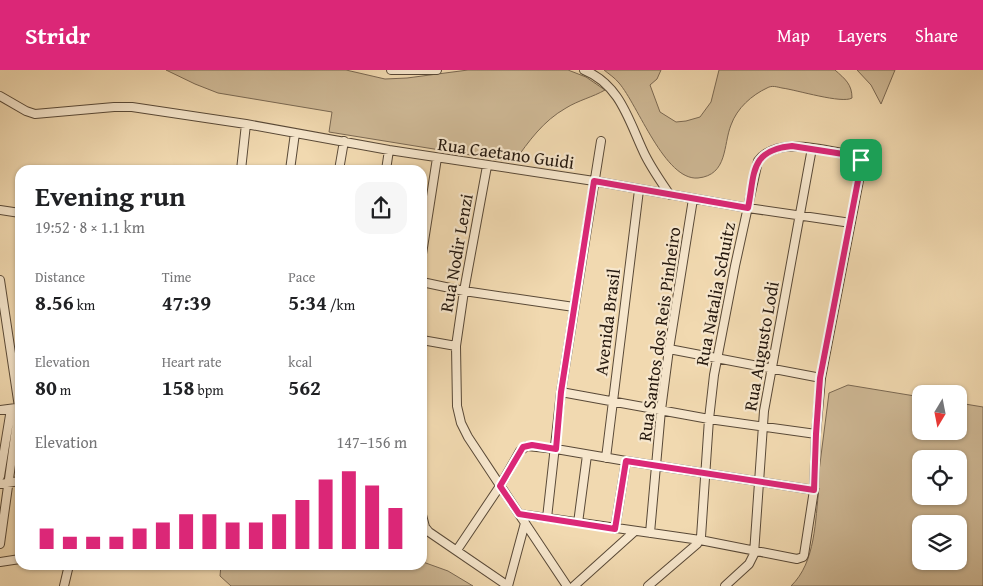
<!DOCTYPE html>
<html lang="en">
<head>
<meta charset="utf-8">
<style>
	body { margin:0; font-family:"Gentium Book Plus",serif; background:#f6f6f6; color:#202124; height:100vh; display:flex; flex-direction:column; font-size:19px; white-space:nowrap }
	* { box-sizing:border-box; margin:0 }
	p { font-size:16px; color:#757577 }
	.icon { flex:none; width:28px; height:28px; fill:none; stroke:currentColor; stroke-width:2; stroke-linecap:round; stroke-linejoin:round }
	.map { position:relative; flex:1; overflow:hidden }
	.sheet { position:absolute; left:15px; top:95px; width:412px; height:405px; display:flex; flex-direction:column; background:#fff; border-radius:15px; box-shadow:0 1px 4px #0004 }
	.sheet>* { flex:none }
	.needle { width:32px; rotate:190deg }
	.buttons { position:absolute; left:912px; top:315px; display:grid; gap:10px }
	.buttons a { display:grid; place-items:center; width:55px; height:55px; border-radius:10px; background:#fff; box-shadow:0 1px 4px #0004; font-size:25px }
	.pin { position:absolute; display:grid; place-items:center; width:42px; height:42px; color:#fff; margin:-21px; border-radius:10px; box-shadow:0 2px 8px #0006 }
	.round { display:grid; place-items:center; flex:none; width:52px; height:52px; border-radius:15px; background:#f6f6f6 }
	.headline { display:flex; align-items:center; justify-content:space-between; height:85px; padding:0 20px }
	h1 { font-size:28px; font-weight:700; line-height:38px }
	.metrics { display:grid; grid-template-columns:repeat(3,1fr); gap:8px; height:85px; padding:5px 20px }
	.metrics div { display:grid; align-content:center }
	.metrics b { font-size:21px; font-weight:700 }
	.metrics small { font-size:14px; font-weight:400 }
	.metrics p { font-size:14px }
	.chart { height:140px; padding:10px 20px }
	.chart p { display:flex; justify-content:space-between }
	.chart svg { width:100%; height:90px; margin-top:5px; stroke:#db2777; stroke-width:6 }
	header { display:flex; align-items:center; gap:30px; box-sizing:border-box; height:70px; padding:0 25px; background:#db2777; color:#fff }
	header strong { font-size:24px }
	nav { display:flex; gap:28px; margin-inline-start:auto; font-size:18px }
	.map>svg:first-child { display:block }
</style>
</head>
<body>
<header>
<strong>Stridr</strong>
<nav><a>Map</a><a>Layers</a><a>Share</a></nav>
</header>
<div class="map">
<svg width="983" height="516" viewBox="0 0 983 516">
	<rect width="100%" height="100%" fill="#f1d9b0"/>
	<filter id="stains"><feTurbulence type="fractalNoise" baseFrequency=".004" numOctaves="4"/><feColorMatrix values="0 0 0 0 .2 0 0 0 0 .09 0 0 0 0 .02 0 0 0 .5 -.17"/></filter>
	<radialGradient id="worn" r=".72"><stop offset=".6" stop-color="#630" stop-opacity="0"/><stop offset="1" stop-color="#630" stop-opacity=".3"/></radialGradient>
	<!-- green -->
	<path fill="#ceb895" stroke="#7a6852" fill-rule="evenodd" d="M166,0H346L385,9L407,8L468,0H568L586,7L605,20C593,27 579,30 566,38C543,51 529,71 514,92L329,62L332,42L218,23L195,14Z
		M604,0H661L657,9L650,15L660,42L676,52L686,51L700,47L711,32L719,0H835C845,9 852,14 852,28C842,34 797,20 782,18C777,17 772,15 767,18C752,25 737,38 731,55C723,75 728,105 698,108C665,111 638,35 619,13C615,8 609,4 604,0Z
		M857,0H895L881,34L871,15Z
		M848,315L921,327V361H959V333L983,337V516H791C816,492 815,450 819,418L817,417L829,323ZM921,389H959V426H921ZM921,454H959V491H921Z
		M423,492L448,501L473,516H231L220,506L221,495H422Z"/>
	<g fill="none" stroke-linecap="round" stroke-linejoin="round">
		<defs>
			<path id="minor" d="M391,0H437
				M584,0C621,15 629,52 645,85C652,99 661,112 670,125
				M0,26L26,41L35,44L114,37H132L246,54L389,80L594,111L748,138L851,153
				M487,96L464,221L456,276L457,336L461,353L468,367L519,444L700,470L797,489L803,487L804,485L814,420L816,364L821,308L861,100C861,93 861,87 853,85C827,81 777,65 758,91L735,196L714,305L709,349L701,467L697,474L648,516
				M241,100L246,54
				M290,100L295,63
				M339,100L344,71
				M386,100L389,80
				M0,140L20,143
				M422,184L437,88
				M0,210L19,337L0,474
				M422,212L464,221L574,237
				M422,270L456,276
				M669,279L821,308
				M561,322L709,349L816,364
				M0,340L16,338
				M606,388L639,120
				M0,406L11,339
				M0,414L20,411
				M519,444L567,516
				M422,445L425,457L429,462L508,516
				M547,448L561,322L601,71
				M578,453L587,385
				M615,459L626,391
				M650,463L661,340L669,279L693,129
				M457,480L500,416L520,381L527,376L556,379L626,391L814,420
				M0,492L20,489
				M64,516L69,495
				M508,516L525,453
				M574,516L635,461
				M725,516L749,494L754,484L764,341L812,78"/>
		</defs>
		<!-- minor casing -->
		<use href="#minor" stroke="#594937" stroke-width="10"/>
		<!-- minor -->
		<use href="#minor" stroke="#f6e6cc" stroke-width="8"/>
	</g>
	<g fill="none" stroke-linecap="round" stroke-linejoin="round">
		<defs>
			<path id="route" d="M792,76L856,86L861,90V95L820,308L816,364L814,420L626,391L615,459L519,444L500,416L523,377L532,375L556,379L561,322L594,111L748,138C755,104 749,80 792,76Z"/>
		</defs>
		<!-- route casing -->
		<use href="#route" stroke="#fff" stroke-width="10"/>
		<!-- route -->
		<use href="#route" stroke="#db2777" stroke-width="6"/>
	</g>
	<g text-anchor="middle" dominant-baseline="central" stroke-width="4.5" stroke-linejoin="round" paint-order="stroke">
		<!-- street labels -->
		<g font-size="18" fill="#26190f" stroke="#f6e6cc">
			<text transform="translate(506 83) rotate(8)">Rua Caetano Guidi</text>
			<text transform="translate(456 183) rotate(-80)">Rua Nodir Lenzi</text>
			<text transform="translate(715 224) rotate(-79)">Rua Natalia Schuitz</text>
			<text transform="translate(607 252) rotate(-83)">Avenida Brasil</text>
			<text transform="translate(659 264) rotate(-82)">Rua Santos dos Reis Pinheiro</text>
			<text transform="translate(761 276) rotate(-80)">Rua Augusto Lodi</text>
		</g>
	</g>
	<rect width="100%" height="100%" filter="url(#stains)"/>
	<rect width="100%" height="100%" fill="url(#worn)"/>
</svg>
<div class="buttons">
<a><svg class="needle" viewBox="-14 -14 28 28"><path d="M0-13l5 13h-10z" fill="#e53935"/><path d="M0 13l5-13h-10z" fill="#757577"/></svg></a>
<a><svg class="icon" aria-label="locate" viewBox="0 0 24 24"><circle cx="12" cy="12" r="6"/><path d="M12 2v4M12 18v4M2 12h4M18 12h4"/></svg></a>
<a><svg class="icon" aria-label="layers" viewBox="0 0 24 24"><path d="M12 4l9 5-9 5-9-5zM3 14l9 5 9-5"/></svg></a>
</div>
<div class="pin" style="left:861px;top:90px;background:#1e9e55"><svg class="icon" aria-label="arrive" viewBox="0 0 24 24"><path d="M6 21V4h12l-3 4 3 4H6"/></svg></div>
<section class="sheet">
<div class="headline"><div><h1>Evening run</h1><p>19:52 · 8 × 1.1 km</p></div><a class="round"><svg class="icon" aria-label="share" viewBox="0 0 24 24"><path d="M12 15V3M7 8l5-5 5 5M5 13v7h14v-7"/></svg></a></div>
<div class="metrics">
<div><p>Distance</p><b>8.56<small> km</small></b></div>
<div><p>Time</p><b>47:39</b></div>
<div><p>Pace</p><b>5:34<small> /km</small></b></div>
</div>
<div class="metrics">
<div><p>Elevation</p><b>80<small> m</small></b></div>
<div><p>Heart rate</p><b>158<small> bpm</small></b></div>
<div><p>kcal</p><b>562</b></div>
</div>
<div class="chart"><p><span>Elevation</span>147–156 m</p>
<svg viewBox="0 0 160 44" preserveAspectRatio="none"><path d="M5 44V34M15 44V38M25 44V38M35 44V38M45 44V34M55 44V31M65 44V27M75 44V27M85 44V31M95 44V31M105 44V27M115 44V20M125 44V10M135 44V6M145 44V13M155 44V24"/></svg>
</div>
</section>
</div>
</body>
</html>
